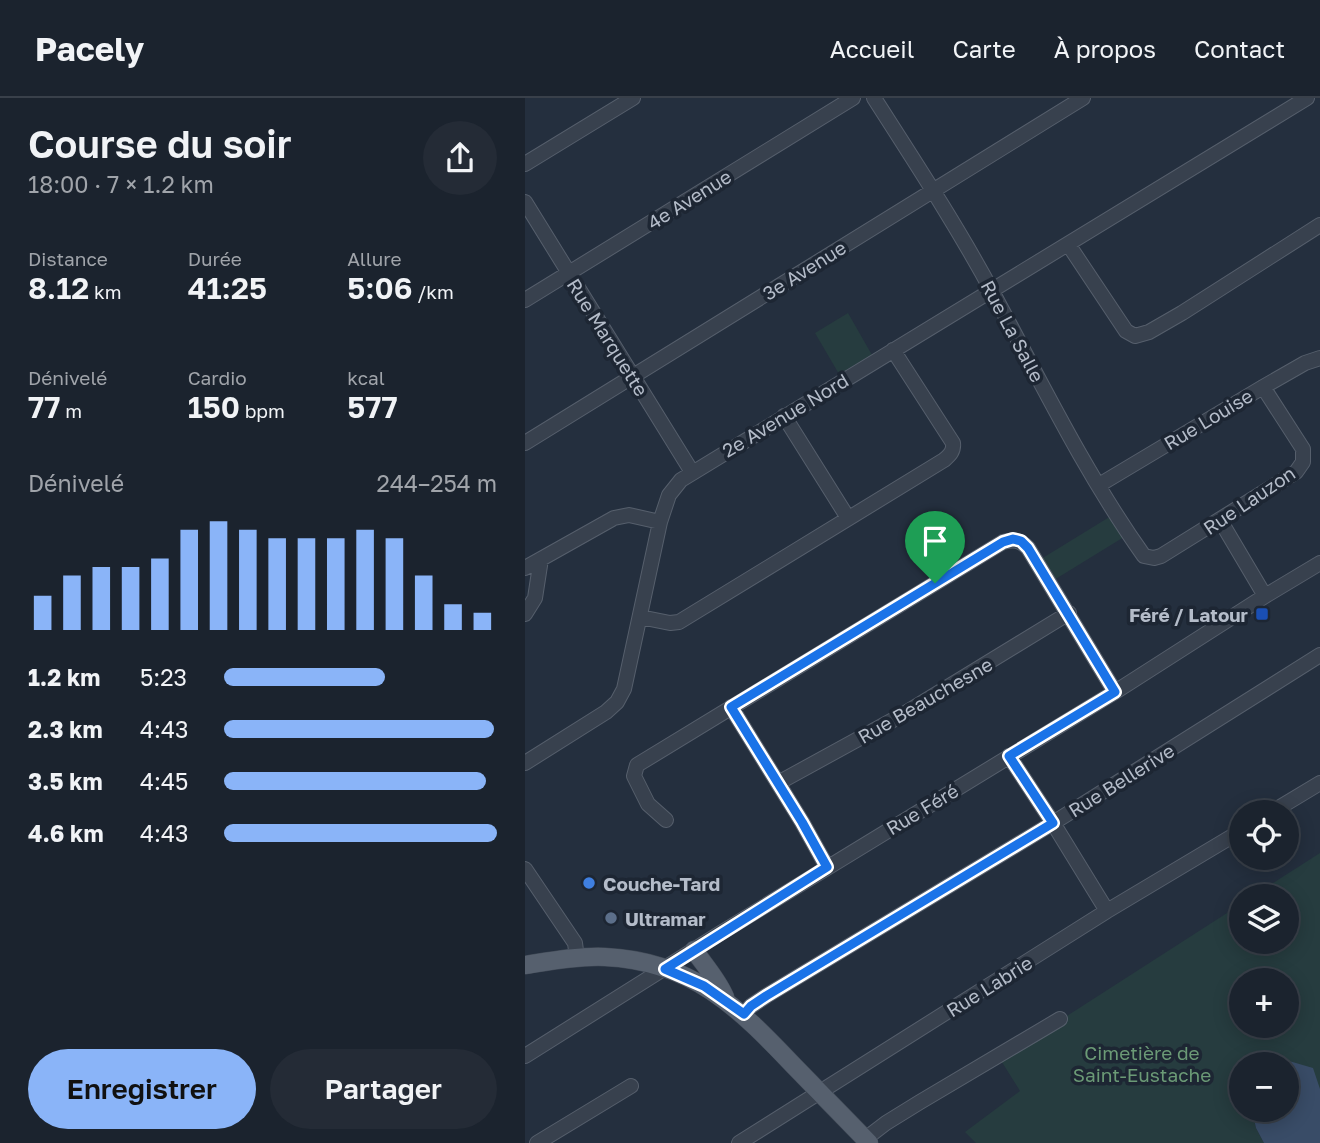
<!DOCTYPE html>
<html lang="fr">
<head>
<meta charset="utf-8">
<style>
	body { margin:0; font-family:"Golos Text",sans-serif; background:#242b36; color:#f1f3f6; height:100vh; display:flex; flex-direction:column; font-size:26px; white-space:nowrap }
	* { box-sizing:border-box; margin:0 }
	p { font-size:23px; color:#a0a4aa }
	.icon { flex:none; width:38px; height:38px; fill:none; stroke:currentColor; stroke-width:2; stroke-linecap:round; stroke-linejoin:round }
	.map { position:relative; flex:1; overflow:hidden }
	.side { display:flex; flex-direction:column; background:#1b232e; width:525px }
	.side>* { flex:none }
	.tools { position:absolute; left:704px; top:702px; display:grid; gap:14px }
	.tools a { display:grid; place-items:center; width:70px; height:70px; border-radius:50%; background:#1b232e; box-shadow:0 4px 18px #0003,0 0 0 2px #39404a; font-size:35px }
	.pin { position:absolute; display:grid; place-items:center; width:60px; height:60px; color:#fff; margin:-72px -30px; border-radius:50% 50% 50% 0; rotate:-45deg; box-shadow:0 0 7px #0007 }
	.pin .icon { rotate:45deg }
	.round { display:grid; place-items:center; flex:none; width:74px; height:74px; border-radius:37px; background:#242b36 }
	.summary { display:flex; align-items:center; justify-content:space-between; height:119px; padding:0 28px }
	h1 { font-size:38px; font-weight:600; line-height:52px }
	.stats { display:grid; grid-template-columns:repeat(3,1fr); gap:10px; height:119px; padding:7px 28px }
	.stats div { display:grid; align-content:center }
	.stats b { font-size:30px; font-weight:600 }
	.stats small { font-size:19px; font-weight:400 }
	.stats p { font-size:19px }
	.chart { height:196px; padding:14px 28px }
	.chart p { display:flex; justify-content:space-between }
	.chart svg { width:100%; height:126px; margin-top:7px; stroke:#8ab4f8; stroke-width:6 }
	.primary-button { display:flex; gap:14px; margin-top:auto; padding:14px 28px }
	.primary-button a { flex:1; height:80px; border-radius:42px; background:#8ab4f8; color:#111; font-size:28px; font-weight:600; line-height:80px; text-align:center }
	.primary-button a+a { background:#242b36; color:#f1f3f6 }
	ul { padding:0 28px; list-style:none; font-size:23px }
	li { display:grid; grid-template-columns:112px 84px 1fr; align-items:center; height:52px }
	li i { height:18px; border-radius:9px; background:#8ab4f8 }
	header { display:flex; align-items:center; gap:42px; box-sizing:border-box; height:98px; padding:0 35px; background:#1b232e; border-bottom:2px solid #39404a }
	header strong { font-size:33px }
	nav { display:flex; gap:38px; margin-inline-start:auto; font-size:24px }
	main { display:flex; flex:1; min-height:0 }
	.map>svg:first-child { display:block }
</style>
</head>
<body>
<header>
<strong>Pacely</strong>
<nav><a>Accueil</a><a>Carte</a><a>À propos</a><a>Contact</a></nav>
</header>
<main>
<section class="side">
<div class="summary"><div><h1>Course du soir</h1><p>18:00 · 7 × 1.2 km</p></div><a class="round"><svg class="icon" aria-label="share" viewBox="0 0 24 24"><path d="M12 15V3M7 8l5-5 5 5M5 13v7h14v-7"/></svg></a></div>
<div class="stats">
<div><p>Distance</p><b>8.12<small> km</small></b></div>
<div><p>Durée</p><b>41:25</b></div>
<div><p>Allure</p><b>5:06<small> /km</small></b></div>
</div>
<div class="stats">
<div><p>Dénivelé</p><b>77<small> m</small></b></div>
<div><p>Cardio</p><b>150<small> bpm</small></b></div>
<div><p>kcal</p><b>577</b></div>
</div>
<div class="chart"><p><span>Dénivelé</span>244–254 m</p>
<svg viewBox="0 0 160 44" preserveAspectRatio="none"><path d="M5 44V32M15 44V25M25 44V22M35 44V22M45 44V19M55 44V9M65 44V6M75 44V9M85 44V12M95 44V12M105 44V12M115 44V9M125 44V12M135 44V25M145 44V35M155 44V38"/></svg>
</div>
<ul>
<li><b>1.2 km</b>5:23<i style="width:59%"></i></li>
<li><b>2.3 km</b>4:43<i style="width:99%"></i></li>
<li><b>3.5 km</b>4:45<i style="width:96%"></i></li>
<li><b>4.6 km</b>4:43<i style="width:100%"></i></li>
</ul>
<div class="primary-button"><a>Enregistrer</a><a>Partager</a></div>
</section>
<div class="map">
<svg width="795" height="1045" viewBox="0 0 795 1045">
	<rect width="100%" height="100%" fill="#242f3e"/>
	<!-- green -->
	<path fill="#263c3f" fill-rule="evenodd" d="M323,215L347,257L314,276L290,235Z
		M586,418L599,439L529,482L516,461Z
		M795,755V991L764,963L757,966H716V1012H727L731,1030L739,1045H451L440,1034L495,993L475,961L716,806V844H761V798H728ZM716,882H761V928H716Z"/>
	<!-- water -->
	<path fill="#394c67" d="M764,963L788,970L795,991V1045H739L731,1030L727,1012H761V966H757Z"/>
	<g fill="none" stroke-linecap="round" stroke-linejoin="round">
		<defs>
			<path id="minor" d="M349,0C390,64 432,128 468,195C516,284 560,375 619,458L629,460L636,458L771,374L778,364V351L738,289
				M0,66L108,0
				M0,104L167,374
				M543,146L601,233L610,238L624,234L657,215L795,127
				M0,202L328,0
				M259,318L323,420
				M0,345L558,0
				M574,387L738,289L780,265L795,260
				M695,422L740,498
				M0,470L89,420L104,417L135,424
				M0,516L10,500L16,461
				M115,519L145,525L154,524L419,362C425,357 429,353 428,345L368,252
				M206,609L277,724L302,769
				M484,658L528,725L582,813
				M0,665L81,614L92,604L99,591L135,424L144,397L156,382L782,0
				M253,685L377,617L544,515
				M747,714L795,685
				M141,722L123,706L109,678L112,667L478,444C489,441 495,442 503,450L590,594
				M0,771L50,845L52,860
				M219,916L226,908L241,898L528,725L795,557
				M0,958L194,836L590,594L740,498L795,465
				M340,1041L361,1025L395,1004L535,921
				M12,1045L106,988
				M214,1045L582,813L716,733"/>
			<path id="major" d="M169,852C180,868 193,882 200,899
				M0,867C26,863 53,858 80,859C167,863 213,909 269,968C294,994 319,1019 344,1045"/>
		</defs>
		<!-- minor casing -->
		<use href="#minor" stroke="#565f6c" stroke-width="16"/>
		<!-- major casing -->
		<use href="#major" stroke="#414a57" stroke-width="19"/>
		<!-- minor -->
		<use href="#minor" stroke="#38414e" stroke-width="14"/>
		<!-- major -->
		<use href="#major" stroke="#56606e" stroke-width="18"/>
	</g>
	<g fill="none" stroke-linecap="round" stroke-linejoin="round">
		<defs>
			<path id="route" d="M488,441L496,443L503,450L590,594L484,658L528,725L241,898L226,908L219,916L179,888L140,871L302,769L277,724L206,609L478,444Z"/>
		</defs>
		<!-- route casing -->
		<use href="#route" stroke="#fff" stroke-width="14"/>
		<!-- route -->
		<use href="#route" stroke="#1a73e8" stroke-width="9"/>
	</g>
	<!-- markers -->
	<rect fill="#1a4fb4" stroke="#1d2633" stroke-width="2.5" x="730" y="509" width="14" height="14" rx="3.5"/>
	<circle fill="#3f7fe0" stroke="#1d2633" stroke-width="2.5" cx="64" cy="785" r="7"/>
	<circle fill="#5c6f8a" stroke="#1d2633" stroke-width="2.5" cx="86" cy="820" r="7"/>
	<g text-anchor="middle" dominant-baseline="central" stroke-width="7" stroke-linejoin="round" paint-order="stroke">
		<!-- street labels -->
		<g font-size="19" fill="#b4bcc9" stroke="#1d2633">
			<text transform="translate(164 101) rotate(-32)">4e Avenue</text>
			<text transform="translate(279 172) rotate(-32)">3e Avenue</text>
			<text transform="translate(488 233) rotate(62)">Rue La Salle</text>
			<text transform="translate(83 239) rotate(58)">Rue Marquette</text>
			<text transform="translate(260 317) rotate(-31)">2e Avenue Nord</text>
			<text transform="translate(683 321) rotate(-31)">Rue Louise</text>
			<text transform="translate(724 402) rotate(-34)">Rue Lauzon</text>
			<text transform="translate(400 602) rotate(-30)">Rue Beauchesne</text>
			<text transform="translate(596 682) rotate(-32)">Rue Bellerive</text>
			<text transform="translate(397 711) rotate(-31)">Rue Féré</text>
			<text transform="translate(464 888) rotate(-32)">Rue Labrie</text>
		</g>
		<!-- poi labels -->
		<g font-size="19" font-weight="bold" fill="#b4bcc9" stroke="#1d2633" text-anchor="start">
			<text x="723" y="516" text-anchor="end">Féré / Latour</text>
			<text x="78" y="785">Couche-Tard</text>
			<text x="100" y="820">Ultramar</text>
		</g>
		<!-- park labels -->
		<g font-size="19" fill="#6b9a76" stroke="#1d2633">
			<text x="617" y="954">Cimetière de<tspan x="617" dy="22">Saint-Eustache</tspan></text>
		</g>
	</g>
</svg>
<div class="tools">
<a><svg class="icon" aria-label="locate" viewBox="0 0 24 24"><circle cx="12" cy="12" r="6"/><path d="M12 2v4M12 18v4M2 12h4M18 12h4"/></svg></a>
<a><svg class="icon" aria-label="layers" viewBox="0 0 24 24"><path d="M12 4l9 5-9 5-9-5zM3 14l9 5 9-5"/></svg></a>
<a>+</a>
<a>−</a>
</div>
<div class="pin" style="left:410px;top:485px;background:#1e9e55"><svg class="icon" aria-label="arrive" viewBox="0 0 24 24"><path d="M6 21V4h12l-3 4 3 4H6"/></svg></div>
</div>
</main>
</body>
</html>
